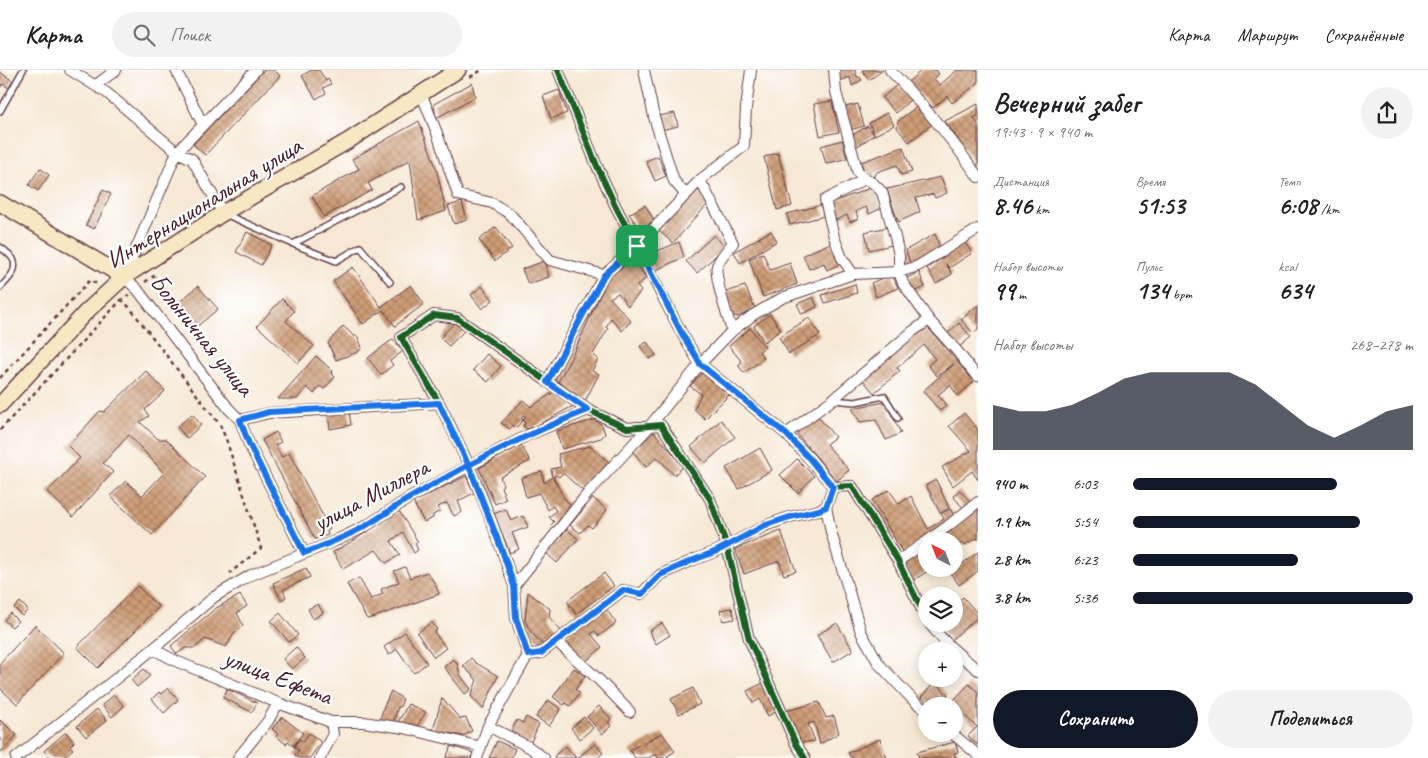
<!DOCTYPE html>
<html lang="ru">
<head>
<meta charset="utf-8">
<style>
	body { margin:0; font-family:Caveat,sans-serif; background:#f2f2f2; color:#202124; height:100vh; display:flex; flex-direction:column; font-size:19px; white-space:nowrap }
	* { box-sizing:border-box; margin:0 }
	p { font-size:16px; color:#757577 }
	.icon { flex:none; width:28px; height:28px; fill:none; stroke:currentColor; stroke-width:2; stroke-linecap:round; stroke-linejoin:round }
	.map { position:relative; flex:1; overflow:hidden }
	.side { display:flex; flex-direction:column; background:#fff; width:450px }
	.side>* { flex:none }
	.needle { width:32px; rotate:318deg }
	.controls { position:absolute; left:918px; top:462px; display:grid; gap:10px }
	.controls a { display:grid; place-items:center; width:45px; height:45px; border-radius:50%; background:#fff; box-shadow:0 2px 12px #0003; font-size:25px }
	.pin { position:absolute; display:grid; place-items:center; width:42px; height:42px; color:#fff; margin:-21px; border-radius:10px; box-shadow:0 2px 8px #0006 }
	.round { display:grid; place-items:center; flex:none; width:52px; height:52px; border-radius:26px; background:#f2f2f2 }
	.overview { display:flex; align-items:center; justify-content:space-between; height:85px; padding:0 15px }
	h1 { font-size:28px; font-weight:700; line-height:38px }
	.stats { display:grid; grid-template-columns:repeat(3,1fr); gap:8px; height:85px; padding:5px 15px }
	.stats div { display:grid; align-content:center }
	.stats b { font-size:25px; font-weight:700 }
	.stats small { font-size:14px; font-weight:400 }
	.stats p { font-size:14px }
	.chart { height:140px; padding:10px 15px }
	.chart p { display:flex; justify-content:space-between }
	.chart svg { width:100%; height:90px; margin-top:5px; fill:#111827; opacity:.7 }
	.button { display:flex; gap:10px; margin-top:auto; padding:10px 15px }
	.button a { flex:1; height:58px; border-radius:30px; background:#111827; color:#fff; font-size:20px; font-weight:700; line-height:58px; text-align:center }
	.button a+a { background:#f2f2f2; color:#202124 }
	ul { padding:0 15px; list-style:none; font-size:16px }
	li { display:grid; grid-template-columns:80px 60px 1fr; align-items:center; height:38px }
	li i { height:12px; border-radius:6px; background:#111827 }
	header { display:flex; align-items:center; gap:30px; box-sizing:border-box; height:70px; padding:0 25px; background:#fff; border-bottom:1px solid #e0e0e0 }
	header strong { font-size:24px }
	nav { display:flex; gap:28px; margin-inline-start:auto; font-size:18px }
	.search { width:350px; height:45px; background:#f2f2f2; display:flex; align-items:center; gap:12px; box-sizing:border-box; padding:0 18px; border-radius:28px; color:#757577; font-size:19px }
	main { display:flex; flex:1; min-height:0 }
	.map>svg:first-child { display:block }
</style>
</head>
<body>
<header>
<strong>Карта</strong>
<div class="search"><svg class="icon" aria-label="search" viewBox="0 0 24 24"><circle cx="10" cy="10" r="6"/><path d="M15 15l6 6"/></svg>Поиск</div>
<nav><a>Карта</a><a>Маршрут</a><a>Сохранённые</a></nav>
</header>
<main>
<div class="map">
<svg width="978" height="688" viewBox="0 0 978 688">
	<defs>
		<pattern id="building-cross-hatch" width="8" height="8" patternUnits="userSpaceOnUse" patternTransform="scale(1.25)"><rect width="8" height="8" fill="#ce9d76"/><path d="M0 0l8 8M0 8l8-8" fill="none" stroke="#a97f61"/></pattern>
	</defs>
	<rect width="100%" height="100%" fill="#fff"/>
	<filter id="ink" filterUnits="userSpaceOnUse"><feTurbulence type="fractalNoise" baseFrequency=".02" numOctaves="2"/><feDisplacementMap in="SourceGraphic" scale="10" xChannelSelector="R" yChannelSelector="G"/><feConvolveMatrix kernelMatrix="1 2 1 2 8 2 1 2 1" color-interpolation-filters="sRGB"/></filter>
	<filter id="wash" filterUnits="userSpaceOnUse"><feTurbulence type="fractalNoise" baseFrequency=".0096" numOctaves="4" result="noise"/><feDisplacementMap in="SourceGraphic" scale="20" xChannelSelector="R" yChannelSelector="G"/><feGaussianBlur stdDeviation="1.12" result="paint"/><feColorMatrix in="noise" values="0 0 0 0 0 0 0 0 0 0 0 0 0 0 0 0 0 1.4 0 .05"/><feComposite in="paint" operator="in"/></filter>
	<g filter="url(#wash)">
		<rect width="100%" height="100%" fill="#f6e8d4"/>
		<g id="blocks">
			<!-- building -->
			<path fill="url(#building-cross-hatch)" d="M264,0H274L280,6L205,85L193,74Z
				M311,0H319L326,11L328,9L331,14L323,18L326,23L316,29L302,6Z
				M839,0H855L857,7H860L862,10L852,16L850,7L840,11Z
				M862,0H883L869,10Z
				M922,0H936L939,4L934,9L940,15L957,0H978V13L952,33L947,26L933,38L908,12Z
				M0,2L13,11L9,18L3,14L0,18Z
				M472,13L475,27L436,48L434,34Z
				M897,15L910,30L896,43L882,28Z
				M559,20L567,43L551,49L543,26Z
				M832,31L839,62L820,66L814,34Z
				M858,34L864,56L850,60L844,37Z
				M978,34V46L973,48L978,54V98L945,51Z
				M916,37L931,55L909,72L897,58L898,51Z
				M675,43L678,56L661,60L658,46Z
				M887,43L894,55L875,65L869,53Z
				M419,51L436,97L446,141L418,150L410,90L368,113L372,120L324,147L312,126L359,99L352,89Z
				M868,56L874,65L856,77L852,65Z
				M842,70L847,88L826,94L821,76Z
				M903,77L912,102L901,105L897,95L877,102L872,109L865,104L861,92Z
				M778,83L792,136L777,140L764,87Z
				M658,86L666,106L655,111L646,91Z
				M40,98L49,105L38,121L29,115Z
				M941,107L947,123L935,128L933,124L916,128L920,142L898,152L887,119Z
				M698,118L708,134L673,173L659,161Z
				M871,118L876,121L882,138L869,144L866,137L856,141L858,149L850,152L847,145L834,151L830,133Z
				M103,120L111,124L94,159L86,155Z
				M462,132L467,150L454,154L448,136Z
				M645,135L654,150L641,161L629,144Z
				M821,135L824,146L790,155L787,144Z
				M496,157L512,178L495,191L479,170Z
				M888,157L892,175L869,180L865,162Z
				M771,161L777,171L740,193L734,182Z
				M247,162L272,175L261,195L236,182Z
				M935,164L940,177L910,194L906,180Z
				M714,165L725,177L697,203L686,191Z
				M679,172L684,187L654,201L648,185Z
				M831,173L840,194L827,200L824,193L809,199L803,185Z
				M965,173L972,183L949,198L946,194L952,204L936,214L927,198Z
				M763,183L770,200L790,193L797,214L763,227L749,189Z
				M634,190L646,208L637,216L641,221L628,236L618,223L610,228L631,251L622,261L611,248L606,257L608,259L593,284L598,289L592,301L599,304L585,331L558,312L571,288L609,206Z
				M545,191L549,207L528,214L522,199Z
				M353,197L381,237L411,215L424,234L395,256L383,240L363,254L333,211Z
				M919,202L925,217L912,223L905,209Z
				M892,204L898,218L876,227L871,213Z
				M855,214L857,223L825,233L822,225Z
				M198,216L218,239L194,259L175,236Z
				M482,216L493,230L482,239L471,225Z
				M745,216L755,238L738,247L734,246L732,243L723,223Z
				M813,227L817,237L802,244L797,234Z
				M282,229L294,241L286,251L314,276L298,293L257,256Z
				M978,235V259L973,263L961,250Z
				M770,244L781,260L764,272L754,256Z
				M809,248L820,265L789,284L779,267Z
				M455,252L464,261L449,276L440,268Z
				M959,253L971,267L958,278L946,265Z
				M926,255L974,312L958,326L950,315L938,325L947,335L940,341L923,321L954,294L937,306L928,295L935,289L924,275L897,298L900,301L874,323L862,309Z
				M343,256L353,265L358,267L362,278L358,282L336,290L328,273Z
				M750,258L765,277L759,282L764,288L744,303L738,295L742,292L729,276Z
				M393,269L403,281L390,291L393,295L381,305L368,288Z
				M647,272L656,285L649,289L640,276Z
				M487,284L501,296L488,312L473,300Z
				M316,286L333,301L331,303L335,307L324,319L320,316L314,324L307,317L297,329H278Z
				M146,301L165,321L145,340L149,346L140,352L158,369H166L205,407L152,465L110,426L126,411L142,426L164,403L129,365L103,393L113,402L73,447L47,422L80,388L68,376L100,341L104,342Z
				M702,303L729,325L705,349L694,339L701,324L690,316Z
				M554,322L573,336L536,356L527,359L523,356L525,353L523,350L526,347L524,345L521,348L523,350L516,358L513,355L510,359L501,353L523,330L531,337Z
				M885,332L901,363L886,370L876,350L860,352L852,338Z
				M349,341L351,355L330,359L328,345Z
				M964,343L978,360V410L972,401L953,416L942,397L971,381L949,356Z
				M192,344L201,355L187,368L177,357Z
				M817,345L835,367L826,374L849,400L837,411L796,363Z
				M594,350L602,355L605,364L601,368L562,379L556,361Z
				M721,350L735,367L705,393L691,377Z
				M276,362L281,372L275,375L282,387L289,383L330,459L327,461L328,465L315,469L262,370Z
				M654,362L684,396L674,405L657,387L646,397L633,382Z
				M521,375L530,391L500,407L503,415L501,417L506,429L495,434L479,398Z
				M590,376L609,392L583,421L563,403L559,407L556,405L553,407L564,428L570,434L554,458L551,455L554,452L549,447L556,441L553,436L548,440L539,423L526,427L521,408L542,401L544,413L552,407L551,399L561,397L558,384Z
				M760,378L772,400L739,419L726,398Z
				M797,389L814,406L798,423L780,405Z
				M466,406L474,423L458,431L462,442L454,446L447,433L438,437L440,441L433,445V448L424,452L413,432Z
				M936,410L949,438L940,443L926,415Z
				M889,420L899,434L911,426L928,459L944,449L941,444L950,439L955,447L903,483L872,430Z
				M960,420L971,433L964,439L953,426Z
				M593,428L607,440L592,458L588,455L580,463L570,455Z
				M978,436V470L977,468L965,475L963,472L954,479V471H934Z
				M506,439L511,451L523,446L528,457L512,463L519,479L510,483L494,444Z
				M399,441L418,472L415,474L418,480L414,483L403,462L391,471L400,485L386,493L376,480L343,499L333,482L356,469Z
				M567,459L578,469L557,493L546,483Z
				M781,461L796,501L784,505L779,491L744,504L735,479Z
				M926,476V499H931L911,512L902,493Z
				M978,482V501L959,515L950,503Z
				M405,497L410,508L427,502L435,514L439,524L372,548L367,549L347,514L359,508L371,529L383,524L381,519L399,512L394,501Z
				M306,498L310,507L283,520L286,527L281,530L273,513Z
				M604,503L614,516L576,544L567,531Z
				M137,516L159,537L98,598L77,577Z
				M528,522L550,539L549,547L561,561L544,576L531,562L525,551Z
				M240,525L247,536L237,543L243,555L234,564L226,577L205,569L195,578H185L177,584L171,576L216,538Z
				M963,527L978,544V547L951,570L937,554H954V535Z
				M20,532L28,540L22,546L14,538Z
				M318,534L323,543L313,549L308,539Z
				M604,536L616,553L599,566L595,561L591,564L602,577L583,594L562,569Z
				M732,538L735,549L723,551L720,540Z
				M10,543L18,551L12,557L4,550Z
				M280,543L298,565L289,572L271,551Z
				M432,552L437,560L434,562L446,578L434,587L417,563Z
				M662,553L670,565L656,574L649,561Z
				M837,553L853,580L833,592L817,565Z
				M35,555L64,583L17,634L0,618V593Z
				M405,562L427,593L414,603L397,579L389,585L384,577Z
				M296,577L305,588L292,599L283,589Z
				M471,588L476,593L498,606L483,639L471,626L477,610L463,596Z
				M453,589L457,593L460,605L471,619L465,624L444,597Z
				M574,598L585,606L575,620L580,623L570,636L566,633L564,635L553,627Z
				M144,599L150,606L137,617L131,610Z
				M765,612L779,640L768,646L760,629L753,633L747,621Z
				M935,612L948,625L937,636H931L921,627Z
				M969,614L978,622V675L968,666L977,657L951,633Z
				M168,618L178,630L164,643L152,629L159,622L161,624Z
				M693,618L700,634L679,644L671,629Z
				M227,619L257,633L252,642L223,628Z
				M391,621L403,629L400,637H398L393,653L380,649L384,636Z
				M114,625L124,636L112,647L102,635Z
				M442,628L460,649L466,648L472,661L463,666L433,660Z
				M548,630L561,639L549,656L536,647Z
				M819,632L826,648L834,646L839,663L820,674L814,652L808,654L815,671L799,673L786,641Z
				M408,634L426,642L415,659L397,654Z
				M599,636L611,649L608,652L611,656L602,664L587,647Z
				M97,639L107,650L86,667L77,656Z
				M282,647L303,663L293,676L288,671L286,674L276,666L278,664L272,659Z
				M526,647L539,654L530,674L510,664L517,650L523,653Z
				M584,647L593,658L580,669L571,658Z
				M0,650L17,665L0,683Z
				M66,662L74,672L70,676L73,679L62,688H51L44,681Z
				M309,663L321,672L310,688H299L295,685L299,680L294,677L299,669L303,672Z
				M662,663L675,681L665,688H658L656,684L648,688H635L630,680Z
				M880,669L887,688H852L848,683Z
				M497,671L515,679L511,688H489Z
				M955,672L958,682L954,683L956,688H919L917,682Z
				M595,674L603,683L597,688H578Z
				M451,676L473,683L471,688H446Z
				M566,676L576,688H555L554,686Z"/>
		</g>
	</g>
	<g filter="url(#ink)">
		<use href="#blocks" fill-opacity="0" stroke="#643d44" stroke-width="1"/>
		<g fill="none" stroke-linecap="round" stroke-linejoin="round">
			<defs>
				<path id="lane" d="M0,41L23,0
					M225,144L293,174L401,117
					M293,174L336,191L360,177L390,212
					M0,177C4,180 10,184 13,189C19,201 7,210 0,218
					M833,330L855,332L884,326L898,348"/>
				<path id="street" d="M70,0L107,23L177,82L192,89L223,143
					M176,0L203,55
					M256,0L177,82L124,207L137,219L229,339L240,350L249,374L304,483
					M558,0L597,96L616,137L681,262L700,294L786,364L809,388L833,417L852,416L898,491L926,548
					M644,0L654,47L674,111L685,124
					M834,0L836,22L858,103L874,114L882,122L895,167L899,185V202L903,213L929,250L957,281L975,304L978,306
					M890,0C922,34 952,68 978,107
					M96,15L116,0
					M421,23L437,63L458,125L492,133L510,144L550,190L604,205
					M700,110L733,173C728,179 720,187 717,196C714,207 728,248 732,261
					M853,204L842,188L834,167L825,130L865,109
					M547,312L604,205L637,176L700,110L744,76L746,38L751,0
					M240,350L269,343L439,333
					M786,364L832,330L913,261L929,250
					M833,417L826,437L831,462L861,562L879,594L913,630L926,641
					M927,471L948,456L978,432
					M898,491L926,472
					M514,516C494,454 469,391 439,333C427,311 413,289 401,267L434,245L457,248L588,340L627,358L661,355L710,429L727,476L749,569L796,674L805,688
					M930,554C943,572 961,586 978,600
					M556,571L599,610L630,642
					M153,579L178,592L278,633L331,652H363L404,658L481,677
					M528,585L541,583L623,520L641,524L660,505L691,491L717,481L767,455L790,447L819,440L826,437
					M488,656L529,677L544,688
					M953,664L978,685
					M16,688L153,579L214,527L251,505L335,471L366,456L408,429L469,396L528,365L588,340
					M238,688L268,651L278,633
					M320,688L333,664L331,652
					M477,688L488,656L528,585L516,548L514,516L588,423L649,357L700,294L732,261L753,245L782,228L853,204L899,202L918,196L978,159"/>
				<path id="secondary" d="M0,133L124,207
					M0,335L86,242L124,207L223,143L348,71L458,0"/>
			</defs>
			<!-- lane casing -->
			<use href="#lane" stroke="#643d44" stroke-width="8"/>
			<!-- street casing -->
			<use href="#street" stroke="#643d44" stroke-width="12"/>
			<!-- secondary casing -->
			<use href="#secondary" stroke="#643d44" stroke-width="18"/>
			<!-- path -->
			<path stroke="#643d44" stroke-width="2.5" stroke-dasharray="4 4" stroke-linecap="butt" d="M470,7L482,0
				M145,212L157,204
				M121,229L130,238L220,355L226,369L261,478L230,503
				M0,308L90,210L97,214
				M0,360L122,229L129,225"/>
			<!-- lane -->
			<use href="#lane" stroke="#fff" stroke-width="5"/>
			<!-- street -->
			<use href="#street" stroke="#fff" stroke-width="10"/>
			<!-- secondary -->
			<use href="#secondary" stroke="#f7e8c3" stroke-width="15"/>
			<defs>
				<path id="cycleway" d="M558,0L597,96L616,137L681,262L700,294L786,364L809,388L833,417L852,416L898,491L926,548
					M514,516C494,454 469,391 439,333C427,311 413,289 401,267L434,245L457,248L588,340L627,358L661,355L710,429L727,476L749,569L796,674L805,688"/>
			</defs>
			<!-- cycleway casing -->
			<use href="#cycleway" stroke="#fff" stroke-width="9"/>
			<!-- cycleway -->
			<use href="#cycleway" stroke="#1b5e20" stroke-width="6"/>
		</g>
	</g>
	<g fill="none" stroke-linecap="round" stroke-linejoin="round" filter="url(#ink)">
		<defs>
			<path id="route" d="M637,176L604,205L547,312L588,340C526,364 466,395 408,429C394,437 381,447 367,455C347,467 325,475 304,483L249,374L240,350L269,342L439,333L469,396L503,483L514,516L516,548L528,585L541,583L623,520L642,524L660,505L691,491L717,481L766,455L790,447L819,440L826,437L833,417L809,388L786,364L700,294L681,262L637,176"/>
		</defs>
		<!-- route casing -->
		<use href="#route" stroke="#fff" stroke-width="10"/>
		<!-- route -->
		<use href="#route" stroke="#1a73e8" stroke-width="6"/>
	</g>
	<g text-anchor="middle" dominant-baseline="central" stroke-width="4.5" stroke-linejoin="round" paint-order="stroke">
		<!-- street labels -->
		<g font-size="25" fill="#4a1f2b" stroke="#fff">
			<text transform="translate(204 133) rotate(-32)">Интернациональная улица</text>
			<text transform="translate(202 265) rotate(51)">Больничная улица</text>
			<text transform="translate(371 425) rotate(-28)">улица Миллера</text>
			<text transform="translate(278 607) rotate(21)">улица Ефета</text>
		</g>
	</g>
</svg>
<div class="controls">
<a><svg class="needle" viewBox="-14 -14 28 28"><path d="M0-13l5 13h-10z" fill="#e53935"/><path d="M0 13l5-13h-10z" fill="#757577"/></svg></a>
<a><svg class="icon" aria-label="layers" viewBox="0 0 24 24"><path d="M12 4l9 5-9 5-9-5zM3 14l9 5 9-5"/></svg></a>
<a>+</a>
<a>−</a>
</div>
<div class="pin" style="left:637px;top:176px;background:#1e9e55"><svg class="icon" aria-label="arrive" viewBox="0 0 24 24"><path d="M6 21V4h12l-3 4 3 4H6"/></svg></div>
</div>
<section class="side">
<div class="overview"><div><h1>Вечерний забег</h1><p>19:43 · 9 × 940 m</p></div><a class="round"><svg class="icon" aria-label="share" viewBox="0 0 24 24"><path d="M12 15V3M7 8l5-5 5 5M5 13v7h14v-7"/></svg></a></div>
<div class="stats">
<div><p>Дистанция</p><b>8.46<small> km</small></b></div>
<div><p>Время</p><b>51:53</b></div>
<div><p>Темп</p><b>6:08<small> /km</small></b></div>
</div>
<div class="stats">
<div><p>Набор высоты</p><b>99<small> m</small></b></div>
<div><p>Пульс</p><b>134<small> bpm</small></b></div>
<div><p>kcal</p><b>634</b></div>
</div>
<div class="chart"><p><span>Набор высоты</span>268–278 m</p>
<svg viewBox="0 0 160 44" preserveAspectRatio="none"><path d="M0 44V22L10 25L20 25L30 22L40 16L50 9L60 6L70 6L80 6L90 6L100 12L110 22L120 32L130 38L140 32L150 25L160 22V44z"/></svg>
</div>
<ul>
<li><b>940 m</b>6:03<i style="width:73%"></i></li>
<li><b>1.9 km</b>5:54<i style="width:81%"></i></li>
<li><b>2.8 km</b>6:23<i style="width:59%"></i></li>
<li><b>3.8 km</b>5:36<i style="width:100%"></i></li>
</ul>
<div class="button"><a>Сохранить</a><a>Поделиться</a></div>
</section>
</main>
</body>
</html>
